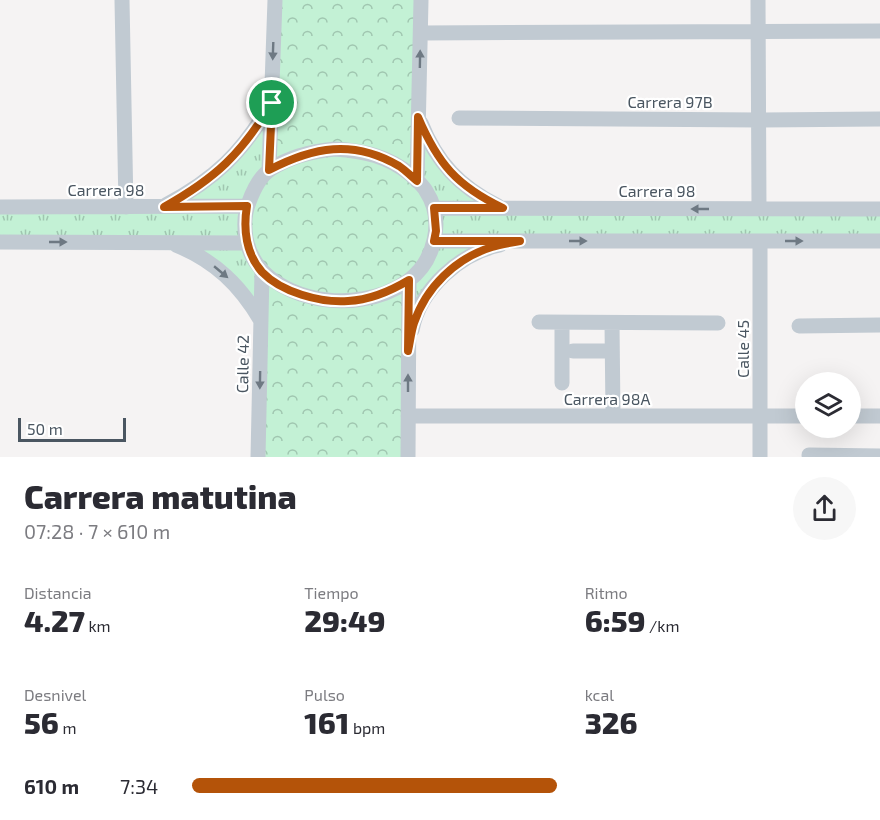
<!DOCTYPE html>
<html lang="es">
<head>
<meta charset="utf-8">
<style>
	body { margin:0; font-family:"Exo 2",sans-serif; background:#f7f7f7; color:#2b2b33; height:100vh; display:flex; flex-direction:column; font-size:22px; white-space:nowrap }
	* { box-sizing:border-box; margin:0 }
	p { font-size:20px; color:#7c7c81 }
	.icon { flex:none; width:33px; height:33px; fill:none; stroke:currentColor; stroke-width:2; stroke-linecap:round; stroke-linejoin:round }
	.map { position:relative; height:457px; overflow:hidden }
	.details { display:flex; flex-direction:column; background:#fff; flex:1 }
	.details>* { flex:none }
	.buttons { position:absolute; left:795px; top:372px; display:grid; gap:12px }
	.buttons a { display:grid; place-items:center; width:66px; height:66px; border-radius:50%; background:#fff; box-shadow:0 6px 24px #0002; font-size:30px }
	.scale { position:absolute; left:18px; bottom:15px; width:108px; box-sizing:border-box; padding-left:6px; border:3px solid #4a5661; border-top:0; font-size:16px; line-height:21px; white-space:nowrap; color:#4a5661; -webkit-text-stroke:4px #fff; paint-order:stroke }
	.pin { position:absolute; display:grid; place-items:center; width:51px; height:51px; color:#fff; margin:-26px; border:3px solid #fff; border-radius:50%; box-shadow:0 2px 6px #0007 }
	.round { display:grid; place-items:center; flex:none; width:63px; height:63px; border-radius:32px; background:#f7f7f7 }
	.overview { display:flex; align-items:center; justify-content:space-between; height:102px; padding:0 24px }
	h1 { font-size:33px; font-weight:800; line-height:45px }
	.stats { display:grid; grid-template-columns:repeat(3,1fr); gap:9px; height:102px; padding:6px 24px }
	.stats div { display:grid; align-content:center }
	.stats b { font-size:30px; font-weight:800 }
	.stats small { font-size:16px; font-weight:400 }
	.stats p { font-size:16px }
	ul { padding:0 24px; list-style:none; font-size:20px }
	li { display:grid; grid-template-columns:96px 72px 1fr; align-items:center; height:45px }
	li i { height:15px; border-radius:8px; background:#b45309 }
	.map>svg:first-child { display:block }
</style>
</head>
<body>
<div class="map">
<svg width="880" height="457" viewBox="0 0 880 457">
	<defs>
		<pattern id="grass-tufts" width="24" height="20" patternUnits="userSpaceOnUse" patternTransform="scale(1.5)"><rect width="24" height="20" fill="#c3f1d5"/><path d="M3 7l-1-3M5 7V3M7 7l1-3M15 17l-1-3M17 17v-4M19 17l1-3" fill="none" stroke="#a0c6b0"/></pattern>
		<pattern id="forest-crowns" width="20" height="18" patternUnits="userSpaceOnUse" patternTransform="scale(1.5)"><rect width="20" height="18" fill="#c3f1d5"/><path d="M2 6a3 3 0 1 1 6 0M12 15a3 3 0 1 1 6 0" fill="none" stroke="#a0c6b0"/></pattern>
	</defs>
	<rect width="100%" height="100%" fill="#f5f3f3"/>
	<!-- grass -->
	<path fill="url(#grass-tufts)" d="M271,103L262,272L261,321L251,303L189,251L0,242V207H164L191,192Z
		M418,118L442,163L503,208L880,209V241H520L444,275L414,323L409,281L425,189Z"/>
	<!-- forest -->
	<path fill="url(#forest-crowns)" d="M275,0H421L417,181L436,231L409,281L408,457H258L262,272L245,230L269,169Z"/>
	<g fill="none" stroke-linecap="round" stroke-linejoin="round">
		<!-- minor -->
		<path stroke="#c1cad2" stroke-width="15" d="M122,0L126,207
			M758,0L759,209
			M421,33L880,31
			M459,118L759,120L880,119
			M421,123C437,163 460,187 498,206
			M335,149C364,151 388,156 411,175C416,180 423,185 426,191C445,220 435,261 408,281C395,290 378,297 362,299C318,307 255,288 246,238C244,226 244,214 249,202C253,191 260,176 271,169C291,156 313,151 335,149Z
			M269,170L275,0
			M417,181L421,0
			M166,205C215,179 242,153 270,105
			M0,207L247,206
			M434,208L880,209
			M434,241H880
			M760,241V457
			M0,242L247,243
			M176,245C215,261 240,285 261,321
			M539,322L718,323
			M562,323V383
			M612,323L613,416
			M799,326L880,325
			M412,330C420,289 460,253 500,245
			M573,351H611
			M408,416H806
			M850,416H880
			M809,455L880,456
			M258,457L262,272
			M408,457L409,281"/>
	</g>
	<!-- one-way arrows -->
	<defs><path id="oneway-solid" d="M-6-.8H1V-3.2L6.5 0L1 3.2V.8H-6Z" transform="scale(1.5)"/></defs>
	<g fill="#6e7983">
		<use href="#oneway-solid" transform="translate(273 51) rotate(92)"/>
		<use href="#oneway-solid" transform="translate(420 59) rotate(-89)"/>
		<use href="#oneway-solid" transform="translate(700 209) rotate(-180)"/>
		<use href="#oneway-solid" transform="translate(578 241)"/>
		<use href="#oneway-solid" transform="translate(794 241)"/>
		<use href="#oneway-solid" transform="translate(58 242)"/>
		<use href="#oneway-solid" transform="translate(221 272) rotate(40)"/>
		<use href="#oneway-solid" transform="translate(260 380) rotate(91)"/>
		<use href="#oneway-solid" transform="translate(408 383) rotate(-90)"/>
	</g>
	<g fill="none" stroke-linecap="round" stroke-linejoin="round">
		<defs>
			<path id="route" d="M272,103L269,170C313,147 353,139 399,166C405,170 411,176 417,181L418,117C438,164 457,186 503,208H434L436,231L434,241H520C511,243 501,244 492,247C456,258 426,287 414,323C411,332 410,342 408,351L409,280C389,292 370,300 348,301C320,303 281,292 262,272C246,254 243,229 247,206L164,207C216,178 241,154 272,103Z"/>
		</defs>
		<!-- route casing -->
		<use href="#route" stroke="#fff" stroke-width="12"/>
		<!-- route -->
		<use href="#route" stroke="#b45309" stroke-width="8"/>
	</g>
	<g text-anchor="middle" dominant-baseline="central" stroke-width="4.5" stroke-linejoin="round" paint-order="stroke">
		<!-- street labels -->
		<g font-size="16" fill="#4a5661" stroke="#fff">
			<text x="670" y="101">Carrera 97B</text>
			<text x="106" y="189">Carrera 98</text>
			<text x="657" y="190">Carrera 98</text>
			<text transform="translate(742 349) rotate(-90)">Calle 45</text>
			<text transform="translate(242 364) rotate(-89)">Calle 42</text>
			<text x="607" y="398">Carrera 98A</text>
		</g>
	</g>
</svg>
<div class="buttons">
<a><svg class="icon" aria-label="layers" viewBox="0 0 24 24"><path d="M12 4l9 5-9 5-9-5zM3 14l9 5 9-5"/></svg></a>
</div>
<div class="scale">50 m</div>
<div class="pin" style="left:272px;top:103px;background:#1e9e55"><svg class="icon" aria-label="arrive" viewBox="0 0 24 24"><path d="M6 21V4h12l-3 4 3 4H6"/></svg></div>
</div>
<section class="details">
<div class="overview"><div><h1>Carrera matutina</h1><p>07:28 · 7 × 610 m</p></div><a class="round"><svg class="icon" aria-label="share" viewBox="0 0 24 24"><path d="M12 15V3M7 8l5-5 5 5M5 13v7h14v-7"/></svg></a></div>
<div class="stats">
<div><p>Distancia</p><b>4.27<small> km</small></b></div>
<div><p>Tiempo</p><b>29:49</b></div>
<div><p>Ritmo</p><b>6:59<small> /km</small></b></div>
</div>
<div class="stats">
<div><p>Desnivel</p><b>56<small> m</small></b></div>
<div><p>Pulso</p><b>161<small> bpm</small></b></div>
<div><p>kcal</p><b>326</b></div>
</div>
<ul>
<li><b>610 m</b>7:34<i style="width:55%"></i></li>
</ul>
</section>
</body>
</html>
